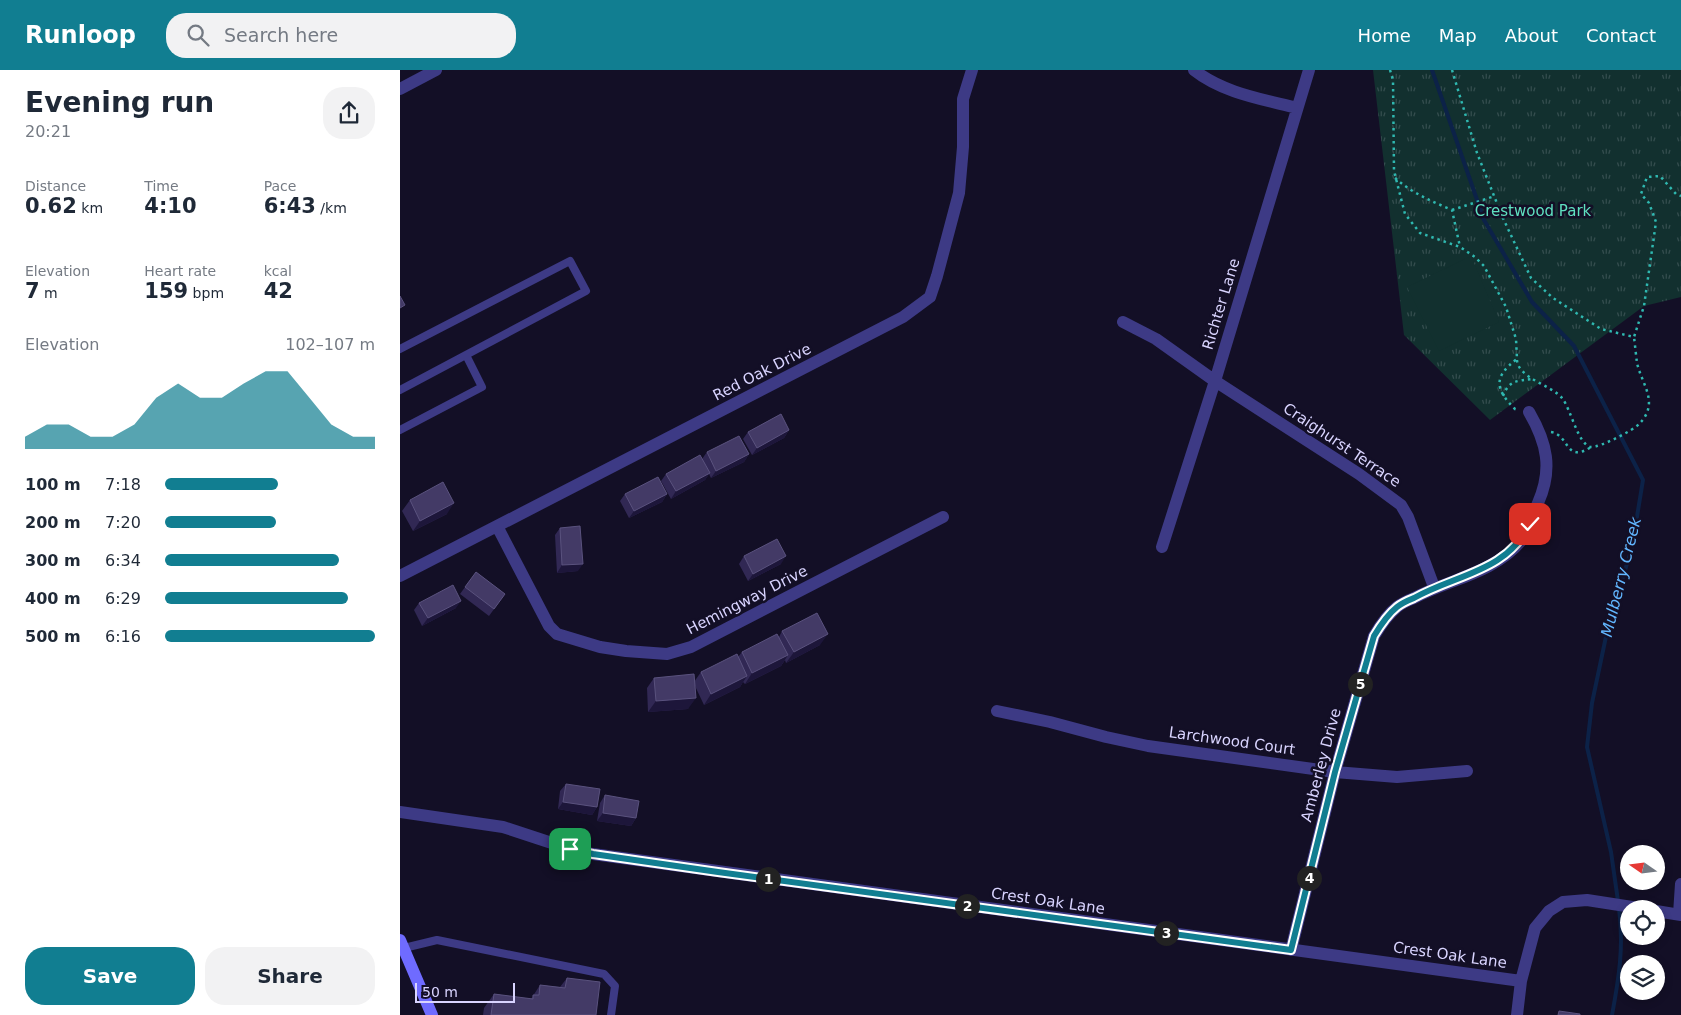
<!DOCTYPE html>
<html lang="en">
<head>
<meta charset="utf-8">
<style>
	body { margin:0; font-family:"DejaVu Sans",sans-serif; background:#f2f2f3; color:#1f2937; height:100vh; display:flex; flex-direction:column; font-size:19px; white-space:nowrap }
	* { box-sizing:border-box; margin:0 }
	p { font-size:16px; color:#747a83 }
	.icon { flex:none; width:28px; height:28px; fill:none; stroke:currentColor; stroke-width:2; stroke-linecap:round; stroke-linejoin:round }
	.map { position:relative; flex:1; overflow:hidden }
	.drawer { display:flex; flex-direction:column; background:#fff; width:400px }
	.drawer>* { flex:none }
	.needle { width:32px; rotate:284deg }
	.controls { position:absolute; left:1220px; top:775px; display:grid; gap:10px }
	.controls a { display:grid; place-items:center; width:45px; height:45px; border-radius:50%; background:#fff; box-shadow:0 2px 8px #0003; font-size:25px }
	.scale { position:absolute; left:15px; bottom:12px; width:100px; box-sizing:border-box; padding-left:5px; border:2px solid #d9d4ff; border-top:0; font-size:14px; line-height:18px; white-space:nowrap; color:#d9d4ff; -webkit-text-stroke:4px #130f26; paint-order:stroke }
	.pin { position:absolute; display:grid; place-items:center; width:42px; height:42px; color:#fff; margin:-21px; border-radius:10px; box-shadow:0 2px 8px #0006 }
	.km { position:absolute; width:25px; height:25px; margin:-12px; border-radius:50%; background:#222; color:#fff; font-size:14px; line-height:25px; text-align:center }
	.round { display:grid; place-items:center; flex:none; width:52px; height:52px; border-radius:20px; background:#f2f2f3 }
	.overview { display:flex; align-items:center; justify-content:space-between; height:85px; padding:0 25px }
	h1 { font-size:28px; font-weight:800; line-height:38px }
	.metrics { display:grid; grid-template-columns:repeat(3,1fr); gap:8px; height:85px; padding:5px 25px }
	.metrics div { display:grid; align-content:center }
	.metrics b { font-size:21px; font-weight:800 }
	.metrics small { font-size:14px; font-weight:400 }
	.metrics p { font-size:14px }
	.chart { height:140px; padding:10px 25px }
	.chart p { display:flex; justify-content:space-between }
	.chart svg { width:100%; height:90px; margin-top:5px; fill:#117e91; opacity:.7 }
	.action { display:flex; gap:10px; margin-top:auto; padding:10px 25px }
	.action a { flex:1; height:58px; border-radius:20px; background:#117e91; color:#fff; font-size:20px; font-weight:800; line-height:58px; text-align:center }
	.action a+a { background:#f2f2f3; color:#1f2937 }
	ul { padding:0 25px; list-style:none; font-size:16px }
	li { display:grid; grid-template-columns:80px 60px 1fr; align-items:center; height:38px }
	li i { height:12px; border-radius:6px; background:#117e91 }
	header { display:flex; align-items:center; gap:30px; box-sizing:border-box; height:70px; padding:0 25px; background:#117e91; color:#fff }
	header strong { font-size:24px }
	nav { display:flex; gap:28px; margin-inline-start:auto; font-size:18px }
	.search { width:350px; height:45px; background:#f2f2f3; display:flex; align-items:center; gap:12px; box-sizing:border-box; padding:0 18px; border-radius:20px; color:#747a83; font-size:19px }
	main { display:flex; flex:1; min-height:0 }
	.map>svg:first-child { display:block }
</style>
</head>
<body>
<header>
<strong>Runloop</strong>
<div class="search"><svg class="icon" aria-label="search" viewBox="0 0 24 24"><circle cx="10" cy="10" r="6"/><path d="M15 15l6 6"/></svg>Search here</div>
<nav><a>Home</a><a>Map</a><a>About</a><a>Contact</a></nav>
</header>
<main>
<section class="drawer">
<div class="overview"><div><h1>Evening run</h1><p>20:21</p></div><a class="round"><svg class="icon" aria-label="share" viewBox="0 0 24 24"><path d="M12 15V3M7 8l5-5 5 5M5 13v7h14v-7"/></svg></a></div>
<div class="metrics">
<div><p>Distance</p><b>0.62<small> km</small></b></div>
<div><p>Time</p><b>4:10</b></div>
<div><p>Pace</p><b>6:43<small> /km</small></b></div>
</div>
<div class="metrics">
<div><p>Elevation</p><b>7<small> m</small></b></div>
<div><p>Heart rate</p><b>159<small> bpm</small></b></div>
<div><p>kcal</p><b>42</b></div>
</div>
<div class="chart"><p><span>Elevation</span>102–107 m</p>
<svg viewBox="0 0 160 44" preserveAspectRatio="none"><path d="M0 44V38L10 32L20 32L30 38L40 38L50 32L60 19L70 12L80 19L90 19L100 12L110 6L120 6L130 19L140 32L150 38L160 38V44z"/></svg>
</div>
<ul>
<li><b>100 m</b>7:18<i style="width:54%"></i></li>
<li><b>200 m</b>7:20<i style="width:53%"></i></li>
<li><b>300 m</b>6:34<i style="width:83%"></i></li>
<li><b>400 m</b>6:29<i style="width:87%"></i></li>
<li><b>500 m</b>6:16<i style="width:100%"></i></li>
</ul>
<div class="action"><a>Save</a><a>Share</a></div>
</section>
<div class="map">
<svg width="1281" height="945" viewBox="0 0 1281 945">
	<defs>
		<pattern id="grass-tufts" width="24" height="20" patternUnits="userSpaceOnUse" patternTransform="scale(1.25)"><rect width="24" height="20" fill="#12302f"/><path d="M3 7l-1-3M5 7V3M7 7l1-3M15 17l-1-3M17 17v-4M19 17l1-3" fill="none" stroke="#344d4e"/></pattern>
	</defs>
	<rect width="100%" height="100%" fill="#130f26"/>
	<!-- grass -->
	<path fill="url(#grass-tufts)" d="M973,0H1281V227L1244,236L1090,350L1004,265Z"/>
	<!-- pitch -->
	<path fill="#12302f" d="M1071,186L1099,252L1039,281L1007,217Z"/>
	<g fill="none" stroke-linecap="round" stroke-linejoin="round">
		<!-- stream -->
		<path stroke="#0c2248" stroke-width="4" d="M1032,0L1084,150L1132,232L1174,276L1243,410L1232,477L1208,557L1192,633L1187,677L1211,782L1218,831
			M1212,945C1219,908 1224,876 1219,838"/>
		<!-- path -->
		<path stroke="#2fb8b0" stroke-width="2.5" stroke-dasharray="2.5 4" stroke-linecap="butt" d="M990,0L993,10L994,101L1005,144L1020,163L1060,177L1075,187L1084,196L1106,237L1116,269L1117,289C1093,307 1095,319 1115,339L1118,340
			M1052,0L1077,83L1102,146L1131,208L1153,228L1201,259L1234,267L1244,236L1256,152L1249,133L1241,124L1247,107L1260,106L1276,124L1281,126
			M995,108C1012,123 1031,131 1052,140L1060,177
			M1052,140L1095,126
			M1117,290C1118,308 1151,315 1162,328C1171,339 1178,375 1191,377C1199,378 1234,360 1239,354C1260,333 1242,315 1237,293C1236,285 1235,275 1234,267
			M1103,326C1109,310 1117,311 1133,309
			M1151,362C1170,365 1165,394 1191,377"/>
		<!-- lane -->
		<path stroke="#3d3a85" stroke-width="8" d="M0,279L170,191L186,221L0,320
			M0,360L82,317L66,285
			M4,878L37,870L204,904L215,916L211,945"/>
		<!-- street -->
		<path stroke="#3d3a85" stroke-width="12" d="M794,0C823,23 862,29 897,38
			M0,19L36,0
			M723,252L756,269L815,311L959,404L1001,435L1008,447L1034,517
			M97,456L149,556L157,564L200,577L226,581L267,584L291,577L543,447
			M762,477L815,311L909,0
			M0,506L503,247L530,227L537,206L559,123L563,77V29L572,0
			M597,641L650,652L706,667L748,676L935,702L997,707L1067,701
			M0,742L103,757L170,779L193,784L1121,911
			M1256,841L1281,845
			M1279,844L1281,814
			M891,880L935,702L974,566C980,556 987,545 997,537C1002,533 1009,530 1014,528C1050,509 1094,503 1121,471C1129,460 1133,445 1138,433C1153,399 1147,373 1129,342
			M1117,945L1121,911L1135,858L1149,841L1163,832L1187,830L1245,839"/>
		<!-- secondary -->
		<path stroke="#6f6bff" stroke-width="12" d="M0,870L32,945"/>
	</g>
	<!-- wall -->
	<path fill="#312854" d="M389,360L384,368L352,385L343,369L348,362Z
		M307,382L349,384L344,392L311,408L309,404L305,410L271,429L261,411L266,404L302,389Z
		M225,424H267L262,432L229,448L220,431Z
		M10,430L47,444L13,461L2,441Z
		M160,458L178,501L157,503L155,465Z
		M344,486L381,494L348,511L339,494Z
		M76,502L105,524L89,546L60,524Z
		M19,533L56,538L22,556L14,540Z
		M382,561L420,575L386,593L385,590L381,596L345,614L343,612L340,617L304,635L295,616L288,639L248,642L247,618L254,608L294,612L301,602L338,587L342,582L379,567Z
		M166,714L197,737L192,745L158,739L160,721Z
		M205,725L236,748L231,756L197,751L200,733Z
		M167,908L196,945H83L84,938L94,924L131,929L140,915L160,917Z"/>
	<!-- shaded-wall -->
	<path fill="#1d163a" d="M389,360L384,368L352,385L357,378Z
		M349,384L344,392L311,408L316,401Z
		M310,403L305,410L271,429L276,421Z
		M267,424L262,432L229,448L234,441Z
		M54,433L47,444L13,461L20,451Z
		M386,486L381,494L348,511L353,504Z
		M183,494L178,501L157,503L162,495Z
		M61,531L56,538L22,556L28,548Z
		M428,564L420,575L386,593L394,582Z
		M388,585L381,596L345,614L352,603Z
		M347,606L340,617L304,635L311,624Z
		M296,628L288,639L248,642L256,631Z
		M163,732L197,737L192,745L158,739Z
		M203,743L236,748L231,756L197,751Z"/>
	<!-- building -->
	<path fill="#433a66" stroke="#5a527e" d="M0,226L5,235L0,238Z
		M381,344L389,360L357,378L348,362Z
		M339,366L349,384L316,401L307,382Z
		M300,385L310,403L276,421L266,404Z
		M258,407L267,424L234,441L225,424Z
		M43,412L54,433L20,451L10,430Z
		M180,456L183,494L162,495L160,458Z
		M377,469L386,486L353,504L344,486Z
		M76,502L105,524L94,539L65,517Z
		M53,515L61,531L28,548L19,533Z
		M417,543L428,564L394,582L382,561Z
		M377,564L388,585L352,603L342,582Z
		M337,584L347,606L311,624L301,602Z
		M294,604L296,628L256,631L254,608Z
		M166,714L200,719L197,737L163,732Z
		M205,725L239,731L236,748L203,743Z
		M167,908L200,912L196,945H91L94,924L133,929V925H139L140,915L165,918Z
		M1159,941L1180,944V945H1158Z"/>
	<g fill="none" stroke-linecap="round" stroke-linejoin="round">
		<defs>
			<path id="route" d="M170,779L193,784L318,802L891,880L935,702L974,566C980,556 987,545 997,537C1002,533 1009,530 1014,528C1057,504 1106,502 1130,454"/>
		</defs>
		<!-- route casing -->
		<use href="#route" stroke="#fff" stroke-width="10"/>
		<!-- route -->
		<use href="#route" stroke="#117e91" stroke-width="6"/>
	</g>
	<g text-anchor="middle" dominant-baseline="central" stroke-width="5" stroke-linejoin="round" paint-order="stroke">
		<!-- park labels -->
		<g font-size="15" fill="#5fe0c0" stroke="#130f26">
			<text x="1133" y="141">Crestwood Park</text>
		</g>
		<!-- street labels -->
		<g font-size="15" fill="#d9d4ff" stroke="#130f26">
			<text transform="translate(821 234) rotate(-73)">Richter Lane</text>
			<text transform="translate(362 302) rotate(-27)">Red Oak Drive</text>
			<text transform="translate(942 375) rotate(34)">Craighurst Terrace</text>
			<text transform="translate(347 530) rotate(-27)">Hemingway Drive</text>
			<text transform="translate(832 671) rotate(8)">Larchwood Court</text>
			<text transform="translate(921 695) rotate(-75)">Amberley Drive</text>
			<text transform="translate(648 831) rotate(8)">Crest Oak Lane</text>
			<text transform="translate(1050 885) rotate(8)">Crest Oak Lane</text>
		</g>
		<!-- water labels -->
		<g font-size="16" font-style="italic" fill="#62b6ff" stroke="#130f26">
			<text transform="translate(1221 507) rotate(-76)">Mulberry Creek</text>
		</g>
	</g>
</svg>
<div class="controls">
<a><svg class="needle" viewBox="-14 -14 28 28"><path d="M0-13l5 13h-10z" fill="#e53935"/><path d="M0 13l5-13h-10z" fill="#747a83"/></svg></a>
<a><svg class="icon" aria-label="locate" viewBox="0 0 24 24"><circle cx="12" cy="12" r="6"/><path d="M12 2v4M12 18v4M2 12h4M18 12h4"/></svg></a>
<a><svg class="icon" aria-label="layers" viewBox="0 0 24 24"><path d="M12 4l9 5-9 5-9-5zM3 14l9 5 9-5"/></svg></a>
</div>
<div class="scale">50 m</div>
<div class="pin" style="left:170px;top:779px;background:#1e9e55"><svg class="icon" aria-label="arrive" viewBox="0 0 24 24"><path d="M6 21V4h12l-3 4 3 4H6"/></svg></div>
<div class="pin" style="left:1130px;top:454px;background:#d93025"><svg class="icon" aria-label="check" viewBox="0 0 24 24"><path d="M5 12l5 5 9-10"/></svg></div>
<b class="km" style="left:368px;top:809px">1</b>
<b class="km" style="left:567px;top:836px">2</b>
<b class="km" style="left:766px;top:863px">3</b>
<b class="km" style="left:909px;top:808px">4</b>
<b class="km" style="left:960px;top:614px">5</b>
</div>
</main>
</body>
</html>
